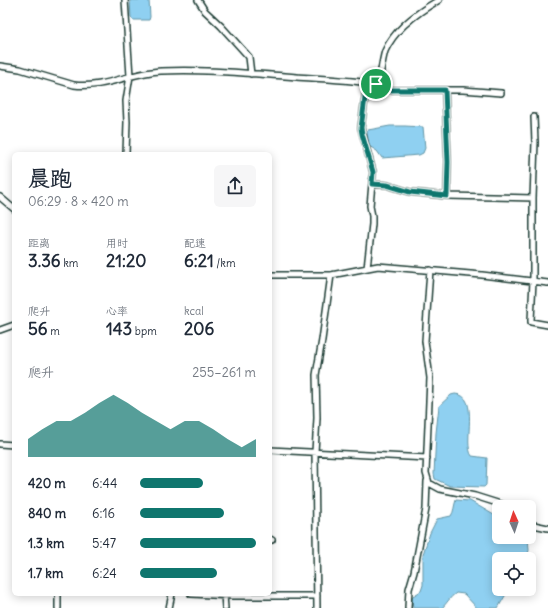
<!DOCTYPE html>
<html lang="zh">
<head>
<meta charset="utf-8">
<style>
	body { margin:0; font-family:Delius,"LXGW WenKai TC",sans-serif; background:#f6f6f7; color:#1f2937; height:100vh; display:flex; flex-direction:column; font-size:15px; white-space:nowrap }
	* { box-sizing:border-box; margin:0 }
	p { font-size:13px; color:#747a83 }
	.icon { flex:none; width:22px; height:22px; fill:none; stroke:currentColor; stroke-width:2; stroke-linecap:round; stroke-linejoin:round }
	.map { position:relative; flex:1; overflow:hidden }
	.details { position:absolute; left:12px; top:152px; width:260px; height:444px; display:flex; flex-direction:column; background:#fff; border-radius:6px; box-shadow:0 2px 10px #0003 }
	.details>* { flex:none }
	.needle { width:26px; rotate:357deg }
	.tools { position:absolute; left:492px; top:500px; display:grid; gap:8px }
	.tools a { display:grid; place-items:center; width:44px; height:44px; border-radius:6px; background:#fff; box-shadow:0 2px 10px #0003; font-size:20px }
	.pin { position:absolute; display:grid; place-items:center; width:34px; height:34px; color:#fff; margin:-17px; border:2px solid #fff; border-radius:50%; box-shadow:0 1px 4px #0007 }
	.round { display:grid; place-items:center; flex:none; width:42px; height:42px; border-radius:6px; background:#f6f6f7 }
	.summary { display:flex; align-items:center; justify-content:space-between; height:68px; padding:0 16px }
	h1 { font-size:22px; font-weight:700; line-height:30px }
	.metrics { display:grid; grid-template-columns:repeat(3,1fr); gap:6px; height:68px; padding:4px 16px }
	.metrics div { display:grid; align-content:center }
	.metrics b { font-size:17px; font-weight:700 }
	.metrics small { font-size:11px; font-weight:400 }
	.metrics p { font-size:11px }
	.chart { height:112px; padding:8px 16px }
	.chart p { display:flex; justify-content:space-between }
	.chart svg { width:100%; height:72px; margin-top:4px; fill:#0f766e; opacity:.7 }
	ul { padding:0 16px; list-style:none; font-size:13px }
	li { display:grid; grid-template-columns:64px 48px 1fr; align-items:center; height:30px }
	li i { height:10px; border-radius:5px; background:#0f766e }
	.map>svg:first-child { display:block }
</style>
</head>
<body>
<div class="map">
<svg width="548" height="608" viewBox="0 0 548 608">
	<rect width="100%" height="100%" fill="#fff"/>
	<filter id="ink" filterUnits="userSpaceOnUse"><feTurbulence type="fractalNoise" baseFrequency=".025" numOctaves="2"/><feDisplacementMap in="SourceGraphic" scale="8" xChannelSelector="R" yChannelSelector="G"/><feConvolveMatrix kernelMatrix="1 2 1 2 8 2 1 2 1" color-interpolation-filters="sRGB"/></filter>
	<g filter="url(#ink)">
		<!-- water -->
		<path fill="#8fd0f1" stroke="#6295a5" d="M130,0H149L150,17L149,20H133L131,17Z
			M390,126H405L423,127L425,148L423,153L419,155L382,158L377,151L369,146L367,132L368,130Z
			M455,394C481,395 462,443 472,456L487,458L486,485L484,487L450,486L435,479L434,474L436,433L439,406L451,395Z
			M456,500L470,501L499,518V537H528L529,550L527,558L499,559V589H509L498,608H477L464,594L456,593C450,597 447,603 442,608H413L412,598L413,596L421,591L423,585V554L430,533L437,519L451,516C454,512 454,505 456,500Z"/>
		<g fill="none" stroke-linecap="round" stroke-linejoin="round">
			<defs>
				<path id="minor" d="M125,0L130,76L126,101L127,122L126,154
					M198,0L205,11L221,26L249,57L251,74
					M0,66L20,69L74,85C103,89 132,72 161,71C202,69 244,73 285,76C315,79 346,79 376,84L379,82C381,72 382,61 385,51C395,28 418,12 439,0
					M376,84L379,88L386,90H463L501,93
					M445,90L448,162L447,196
					M534,117L535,142L533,198V281L531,320V322L548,325
					M372,184L387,185L410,192L447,196L533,198
					M0,197L14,209
					M367,268L372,224V216L370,206L373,172L361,128L367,83
					M430,270L425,341L430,378L426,473L429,483L440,489L475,496L510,507
					M270,275H331L378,266L482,275L548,283
					M0,330L14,325
					M0,444L14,445
					M270,450L427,458
					M529,524L548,528
					M270,539L272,540
					M191,594L232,596H317
					M224,595L225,608
					M58,608V594
					M169,608L172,594
					M317,608L315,452L317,418L316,375L322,340L331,275
					M408,608L409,589L414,572L426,509L427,481"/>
			</defs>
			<!-- minor casing -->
			<use href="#minor" stroke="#1f3d34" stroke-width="8"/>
			<!-- minor -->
			<use href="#minor" stroke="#fff" stroke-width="5"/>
		</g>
	</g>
	<g fill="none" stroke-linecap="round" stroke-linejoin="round" filter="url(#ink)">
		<defs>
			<path id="route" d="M367,83L376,84L379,88L386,90H445L448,162L447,196L410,192L387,185L372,184L373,172L362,134L361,128Z"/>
		</defs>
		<!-- route casing -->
		<use href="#route" stroke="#fff" stroke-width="8"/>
		<!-- route -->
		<use href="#route" stroke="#0f766e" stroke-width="5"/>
	</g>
</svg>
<div class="tools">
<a><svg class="needle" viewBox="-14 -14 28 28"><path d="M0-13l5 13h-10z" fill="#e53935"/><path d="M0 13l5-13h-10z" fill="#747a83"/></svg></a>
<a><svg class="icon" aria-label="locate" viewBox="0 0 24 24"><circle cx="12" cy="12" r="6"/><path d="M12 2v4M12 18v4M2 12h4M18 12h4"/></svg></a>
</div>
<div class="pin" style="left:376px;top:84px;background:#1e9e55"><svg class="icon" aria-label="arrive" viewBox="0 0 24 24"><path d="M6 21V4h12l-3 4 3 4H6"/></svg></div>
<section class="details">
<div class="summary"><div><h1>晨跑</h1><p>06:29 · 8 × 420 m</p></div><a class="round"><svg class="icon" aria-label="share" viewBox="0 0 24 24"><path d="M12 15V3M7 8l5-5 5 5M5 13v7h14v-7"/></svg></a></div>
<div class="metrics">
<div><p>距离</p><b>3.36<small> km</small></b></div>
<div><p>用时</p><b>21:20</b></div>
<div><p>配速</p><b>6:21<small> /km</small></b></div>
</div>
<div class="metrics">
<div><p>爬升</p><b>56<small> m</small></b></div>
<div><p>心率</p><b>143<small> bpm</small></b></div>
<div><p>kcal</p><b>206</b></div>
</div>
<div class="chart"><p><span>爬升</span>255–261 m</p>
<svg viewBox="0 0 160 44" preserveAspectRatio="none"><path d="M0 44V33L10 27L20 22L30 22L40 17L50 11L60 6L70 11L80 17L90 22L100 27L110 22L120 22L130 27L140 33L150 38L160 33V44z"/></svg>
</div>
<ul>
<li><b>420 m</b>6:44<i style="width:54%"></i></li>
<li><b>840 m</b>6:16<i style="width:72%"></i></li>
<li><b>1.3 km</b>5:47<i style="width:100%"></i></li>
<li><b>1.7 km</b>6:24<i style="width:66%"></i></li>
</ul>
</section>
</div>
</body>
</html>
